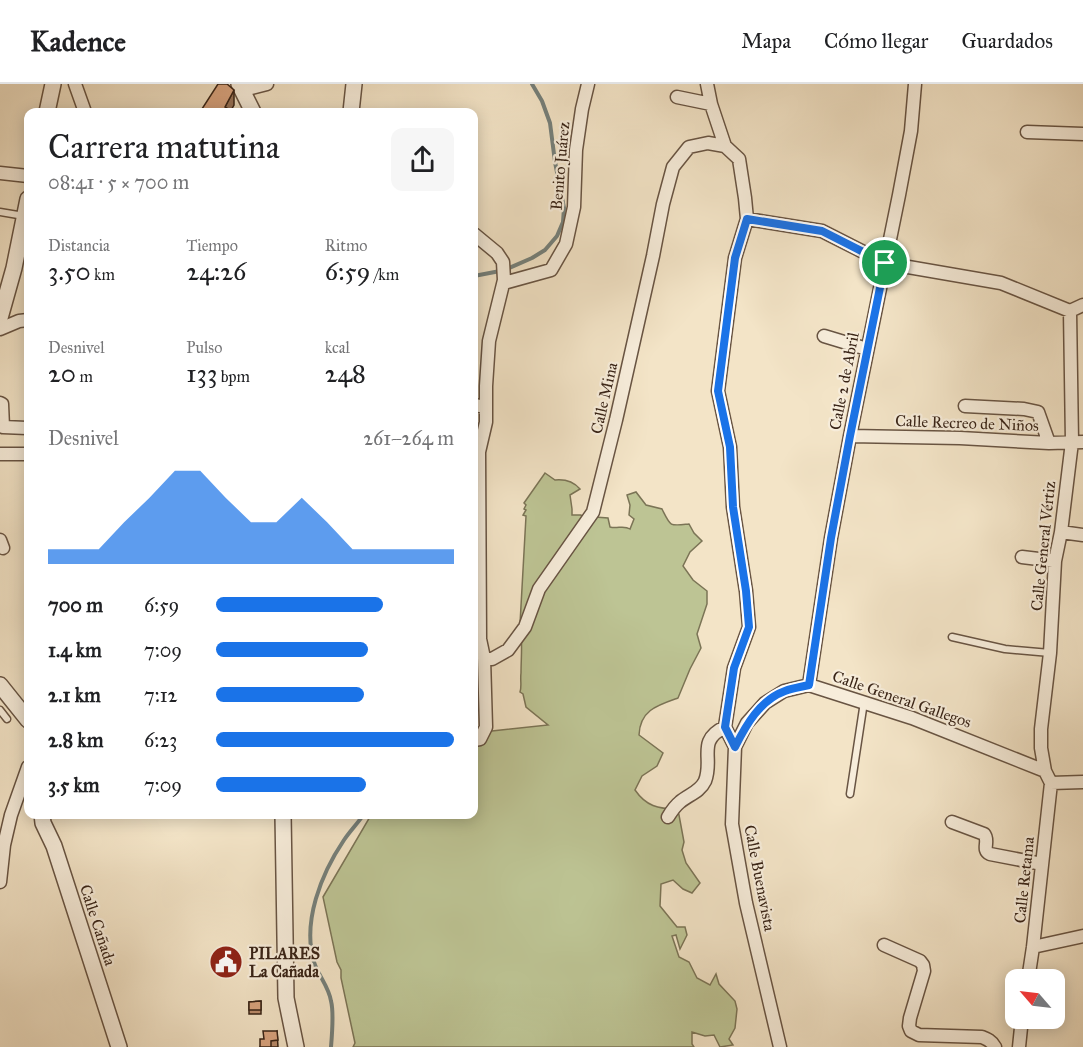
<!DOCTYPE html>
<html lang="es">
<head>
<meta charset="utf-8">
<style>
	body { margin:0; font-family:"IM FELL Great Primer",serif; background:#f6f6f6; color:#202124; height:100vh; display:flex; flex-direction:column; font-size:22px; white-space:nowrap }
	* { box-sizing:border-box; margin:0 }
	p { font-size:20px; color:#757577 }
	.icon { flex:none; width:33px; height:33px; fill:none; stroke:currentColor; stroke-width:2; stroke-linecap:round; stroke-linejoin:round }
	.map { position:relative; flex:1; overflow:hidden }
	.side { position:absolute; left:24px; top:24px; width:454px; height:711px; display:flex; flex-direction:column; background:#fff; border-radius:12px; box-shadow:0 3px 15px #0003 }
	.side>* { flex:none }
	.needle { width:39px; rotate:298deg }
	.controls { position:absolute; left:1005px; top:885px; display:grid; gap:12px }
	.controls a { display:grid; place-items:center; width:60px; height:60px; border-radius:12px; background:#fff; box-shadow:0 3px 15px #0003; font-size:30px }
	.pin { position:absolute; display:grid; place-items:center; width:51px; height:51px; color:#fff; margin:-26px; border:3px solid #fff; border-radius:50%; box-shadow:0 2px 6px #0007 }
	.round { display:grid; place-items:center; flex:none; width:63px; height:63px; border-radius:12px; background:#f6f6f6 }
	.headline { display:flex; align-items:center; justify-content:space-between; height:102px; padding:0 24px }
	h1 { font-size:33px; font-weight:600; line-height:45px }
	.stats { display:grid; grid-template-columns:repeat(3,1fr); gap:9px; height:102px; padding:6px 24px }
	.stats div { display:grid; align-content:center }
	.stats b { font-size:26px; font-weight:600 }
	.stats small { font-size:16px; font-weight:400 }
	.stats p { font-size:16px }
	.chart { height:168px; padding:12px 24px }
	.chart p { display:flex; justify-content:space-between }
	.chart svg { width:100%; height:108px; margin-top:6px; fill:#1a73e8; opacity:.7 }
	ul { padding:0 24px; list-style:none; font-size:20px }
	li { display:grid; grid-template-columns:96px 72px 1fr; align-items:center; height:45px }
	li i { height:15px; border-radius:8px; background:#1a73e8 }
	header { display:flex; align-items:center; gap:36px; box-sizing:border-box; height:84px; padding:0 30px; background:#fff; border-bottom:2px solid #e0e0e0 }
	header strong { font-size:28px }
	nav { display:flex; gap:33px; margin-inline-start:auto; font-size:21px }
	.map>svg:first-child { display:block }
</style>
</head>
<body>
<header>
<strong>Kadence</strong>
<nav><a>Mapa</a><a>Cómo llegar</a><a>Guardados</a></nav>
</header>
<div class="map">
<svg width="1083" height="963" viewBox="0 0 1083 963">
	<rect width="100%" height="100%" fill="#f3e4c7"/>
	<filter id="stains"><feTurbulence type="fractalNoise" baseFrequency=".00333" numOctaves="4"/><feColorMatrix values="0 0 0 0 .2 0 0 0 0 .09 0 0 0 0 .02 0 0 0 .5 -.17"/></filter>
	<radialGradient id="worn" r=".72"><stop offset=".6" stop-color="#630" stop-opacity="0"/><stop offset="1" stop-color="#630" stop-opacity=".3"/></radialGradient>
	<!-- green -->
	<path fill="#bdc494" stroke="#7b7456" stroke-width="1.5" d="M545,389L555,396C565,395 573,397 580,405L570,411L572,425V431H581L587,441L595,433L608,434L610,443C617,445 624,441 630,445L634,435L629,431L630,421L627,411L636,408L646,421L662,425C671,443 669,442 689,440L694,449L702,457L690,468L683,482L693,496L707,507V520L697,550L701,564L690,585L678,614C658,621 640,626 639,651L663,669L657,682L642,692L635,706C646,722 658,725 677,725L679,731L684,758L682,766L686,779L700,799L692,809L683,805L673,796L661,800L660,822L677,843H685L687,851L680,865L676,851L672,852L679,873L689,878L697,894L710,901L716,890L719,900L735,917L737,925L735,944L729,955L733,961L720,963L714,951L705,952L692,948V960L694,963H353L355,959L341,894V886L337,878L323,813L371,731L474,730V649L548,641L526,623L523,610L520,608C522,602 520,596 521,589C521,573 523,556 520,540L526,432L523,431L526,426L524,425L526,421L524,419Z"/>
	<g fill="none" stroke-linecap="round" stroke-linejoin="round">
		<!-- stream -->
		<path stroke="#75807b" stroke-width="4" d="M507,185L532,174L545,166L557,152L563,138L564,124L555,78L550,39L542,17L532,0
			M474,192L500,187
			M331,963C332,951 334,928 331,917C329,903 318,891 314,878C302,838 321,790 344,756C350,747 358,739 364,730"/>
		<defs>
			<path id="service" d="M0,128L24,132
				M952,553L1005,565L1050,569
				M0,626L7,635
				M850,710L864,618"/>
			<path id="minor" d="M75,0L85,28
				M707,0L711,20L725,62L739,75L745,114L747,135L735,174L718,307L730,363L733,423L746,507L749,543L734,584L725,643L735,663L732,740L746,819L780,963
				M243,6L267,0
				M677,13L711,20
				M1027,48L1083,50
				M0,89L28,92
				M747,135L822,147L885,179L1001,199L1070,227L1083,221
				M474,150L497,169L503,178L504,196L489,257L486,302V338L479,368L480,555L484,574L486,643L480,655L474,656
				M504,199L551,186L566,160L574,123L576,66L582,25L588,0
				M0,245L19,237L28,236
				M824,252L867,265
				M0,319L2,320L3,343L27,344
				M474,321L486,323
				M965,322L1024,325L1038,328L1049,359
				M850,352L960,354L1049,359L1083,358
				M0,370H28
				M1061,448L1083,451
				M0,456L3,464
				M1022,473L1055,477
				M484,574L492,575L508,566L525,543L539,505L593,428L616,336L653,172L663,120L673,83L689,63L708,59L725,62
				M809,601L831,454L850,352L899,111L911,47L915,0
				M735,663L747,639L765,619L784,607L809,601L912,634L1045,687
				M1051,699L1045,687L1041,664V645L1050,569L1055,477L1061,448L1072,358L1070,227
				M1051,699L1083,698
				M668,733C671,728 675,722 680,718C688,711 700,708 705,697C714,674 696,657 725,643
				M952,738L984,750C990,757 981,766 990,770L1042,780
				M0,798L4,761L11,731L28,683
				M884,861L920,877L923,881L924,887L910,934L909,942L911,947L919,951L982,953C987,955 992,957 995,963
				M1033,863L1083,852
				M1028,896L1033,863L1051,699
				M1019,963L1022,934"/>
			<path id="tertiary" d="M239,0L253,28
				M47,28L53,0
				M351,28L354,0
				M0,234L14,184L28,115
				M0,601L28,636
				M42,730L43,739L54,762L119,963
				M283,730L286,914L296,963"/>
		</defs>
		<!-- service casing -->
		<use href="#service" stroke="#685443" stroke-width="9"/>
		<!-- minor casing -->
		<use href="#minor" stroke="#685443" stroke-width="15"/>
		<!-- tertiary casing -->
		<use href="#tertiary" stroke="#685443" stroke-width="18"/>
		<!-- service -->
		<use href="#service" stroke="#f7eddb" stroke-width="6"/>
		<!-- minor -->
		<use href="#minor" stroke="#f7eddb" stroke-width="12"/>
		<!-- tertiary -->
		<use href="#tertiary" stroke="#f7eddb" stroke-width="15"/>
	</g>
	<!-- wall -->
	<path fill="#bb8d6d" stroke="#392417" stroke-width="1.5" d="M261,917V930H249V918Z
		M277,947L278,963H260L264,955Z"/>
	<!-- shaded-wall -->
	<path fill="#987359" stroke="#392417" stroke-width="1.5" d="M234,6V21L230,28L225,23Z"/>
	<!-- building -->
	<path fill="#d9a47f" stroke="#392417" stroke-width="1.5" d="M218,0H227L234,6L225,23L233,28H200Z
		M261,917V926H249V918Z
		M263,947H277L278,956L271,957V963H260V955H264Z"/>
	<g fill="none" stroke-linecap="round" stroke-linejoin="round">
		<defs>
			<path id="route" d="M747,135L822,147L885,179L850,352L831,454L809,601C801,603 793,604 785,607C760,616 746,641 735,663L725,643L734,584L749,543L746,507L733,423L730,363L718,307L735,174Z"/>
		</defs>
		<!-- route casing -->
		<use href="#route" stroke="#fff" stroke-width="12"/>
		<!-- route -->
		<use href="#route" stroke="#1a73e8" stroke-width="8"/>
	</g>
	<!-- icons -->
	<defs>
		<symbol id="civic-disc" viewBox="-11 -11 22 22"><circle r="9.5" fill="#8f2418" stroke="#f7eddb"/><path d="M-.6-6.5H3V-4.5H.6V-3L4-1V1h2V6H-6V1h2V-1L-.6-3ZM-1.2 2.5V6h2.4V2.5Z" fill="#fff"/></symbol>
	</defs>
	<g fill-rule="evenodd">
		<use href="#civic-disc" x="207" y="859" width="38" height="38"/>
	</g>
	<g text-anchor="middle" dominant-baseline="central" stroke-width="4.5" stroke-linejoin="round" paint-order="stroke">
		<!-- street labels -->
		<g font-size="16" fill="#392417" stroke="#f7eddb">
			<text transform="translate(560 82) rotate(-85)">Benito Juárez</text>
			<text transform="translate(844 297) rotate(-79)">Calle 2 de Abril</text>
			<text transform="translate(604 314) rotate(-77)">Calle Mina</text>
			<text transform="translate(967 339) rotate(2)">Calle Recreo de Niños</text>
			<text transform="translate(1043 462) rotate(-84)">Calle General Vértiz</text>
			<text transform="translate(902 615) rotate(19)">Calle General Gallegos</text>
			<text transform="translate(760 794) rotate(79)">Calle Buenavista</text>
			<text transform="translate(1024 796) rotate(-84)">Calle Retama</text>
			<text transform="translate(98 841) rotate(72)">Calle Cañada</text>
		</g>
		<!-- poi labels -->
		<g font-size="16" font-weight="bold" fill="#392417" stroke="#f7eddb" text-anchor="start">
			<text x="249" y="869">PILARES<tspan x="249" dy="18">La Cañada</tspan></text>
		</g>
	</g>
	<rect width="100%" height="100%" filter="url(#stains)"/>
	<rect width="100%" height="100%" fill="url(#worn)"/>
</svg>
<div class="controls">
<a><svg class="needle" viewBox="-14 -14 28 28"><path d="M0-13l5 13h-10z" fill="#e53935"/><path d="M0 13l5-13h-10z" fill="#757577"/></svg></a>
</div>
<div class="pin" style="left:885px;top:179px;background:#1e9e55"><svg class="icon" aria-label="arrive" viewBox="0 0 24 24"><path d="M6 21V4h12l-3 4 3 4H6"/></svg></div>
<section class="side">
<div class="headline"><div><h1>Carrera matutina</h1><p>08:41 · 5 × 700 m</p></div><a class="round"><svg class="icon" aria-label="share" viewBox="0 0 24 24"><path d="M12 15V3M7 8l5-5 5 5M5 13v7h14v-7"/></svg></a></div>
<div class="stats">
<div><p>Distancia</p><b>3.50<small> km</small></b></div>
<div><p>Tiempo</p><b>24:26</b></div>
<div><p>Ritmo</p><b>6:59<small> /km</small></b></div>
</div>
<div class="stats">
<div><p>Desnivel</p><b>20<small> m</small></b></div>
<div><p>Pulso</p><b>133<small> bpm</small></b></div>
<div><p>kcal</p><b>248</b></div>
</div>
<div class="chart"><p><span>Desnivel</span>261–264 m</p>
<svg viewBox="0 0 160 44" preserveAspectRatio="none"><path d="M0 44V38L10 38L20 38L30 27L40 17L50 6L60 6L70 17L80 27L90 27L100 17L110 27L120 38L130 38L140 38L150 38L160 38V44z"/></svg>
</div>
<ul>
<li><b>700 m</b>6:59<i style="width:70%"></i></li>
<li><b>1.4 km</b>7:09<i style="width:64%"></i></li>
<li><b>2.1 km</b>7:12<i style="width:62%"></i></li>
<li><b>2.8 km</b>6:23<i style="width:100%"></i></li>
<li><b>3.5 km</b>7:09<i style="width:63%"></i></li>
</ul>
</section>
</div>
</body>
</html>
